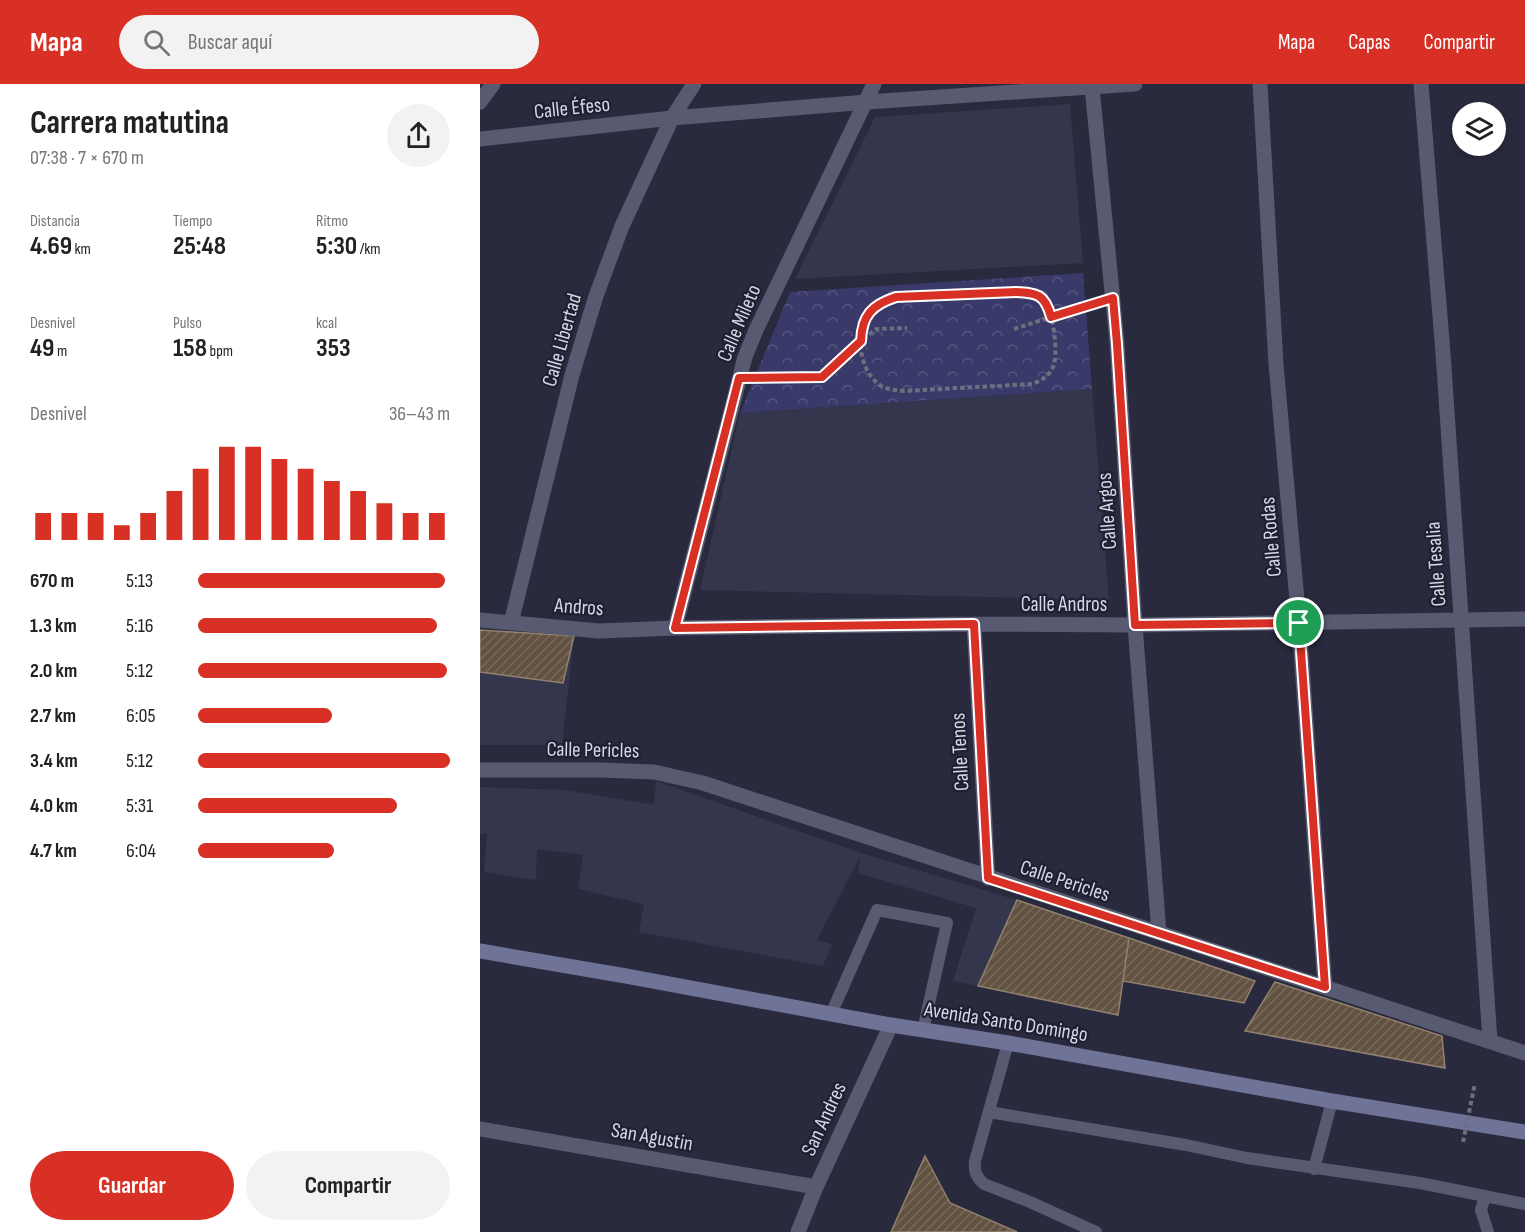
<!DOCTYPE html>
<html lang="es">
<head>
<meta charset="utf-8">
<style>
	body { margin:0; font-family:"Sofia Sans Condensed",sans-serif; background:#f2f2f2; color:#222; height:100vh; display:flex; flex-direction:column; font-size:22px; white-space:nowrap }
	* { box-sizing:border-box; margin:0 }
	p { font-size:20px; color:#767676 }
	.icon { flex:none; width:33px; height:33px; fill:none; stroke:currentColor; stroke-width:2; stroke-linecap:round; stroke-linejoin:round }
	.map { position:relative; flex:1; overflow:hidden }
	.sheet { display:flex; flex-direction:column; background:#fff; width:480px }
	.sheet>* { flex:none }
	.controls { position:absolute; left:972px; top:18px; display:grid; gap:12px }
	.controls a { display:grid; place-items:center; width:54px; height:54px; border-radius:50%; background:#fff; box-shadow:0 3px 9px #0003; font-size:30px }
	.pin { position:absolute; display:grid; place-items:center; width:51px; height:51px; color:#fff; margin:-26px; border:3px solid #fff; border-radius:50%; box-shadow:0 2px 6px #0007 }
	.round { display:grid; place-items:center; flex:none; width:63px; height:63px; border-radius:32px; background:#f2f2f2 }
	.headline { display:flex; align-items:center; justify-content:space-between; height:102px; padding:0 30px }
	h1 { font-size:33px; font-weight:700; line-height:45px }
	.figures { display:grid; grid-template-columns:repeat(3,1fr); gap:9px; height:102px; padding:6px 30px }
	.figures div { display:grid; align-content:center }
	.figures b { font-size:26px; font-weight:700 }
	.figures small { font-size:16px; font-weight:400 }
	.figures p { font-size:16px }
	.chart { height:168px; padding:12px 30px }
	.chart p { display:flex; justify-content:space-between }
	.chart svg { width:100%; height:108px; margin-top:6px; stroke:#d93025; stroke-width:6 }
	.cta { display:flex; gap:12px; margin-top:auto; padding:12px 30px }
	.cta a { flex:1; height:69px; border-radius:36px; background:#d93025; color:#fff; font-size:24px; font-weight:700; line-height:69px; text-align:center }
	.cta a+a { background:#f2f2f2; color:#222 }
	ul { padding:0 30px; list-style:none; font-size:20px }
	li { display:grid; grid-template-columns:96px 72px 1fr; align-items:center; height:45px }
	li i { height:15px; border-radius:8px; background:#d93025 }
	header { display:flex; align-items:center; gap:36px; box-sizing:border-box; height:84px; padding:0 30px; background:#d93025; color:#fff }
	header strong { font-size:28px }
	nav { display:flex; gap:33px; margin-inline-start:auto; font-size:21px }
	.search { width:420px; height:54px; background:#f2f2f2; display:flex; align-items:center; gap:15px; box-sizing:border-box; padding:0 21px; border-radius:33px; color:#767676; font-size:22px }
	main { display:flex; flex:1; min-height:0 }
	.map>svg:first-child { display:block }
</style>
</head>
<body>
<header>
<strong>Mapa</strong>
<div class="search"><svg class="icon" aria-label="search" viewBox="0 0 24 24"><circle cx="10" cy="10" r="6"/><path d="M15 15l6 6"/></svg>Buscar aquí</div>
<nav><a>Mapa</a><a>Capas</a><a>Compartir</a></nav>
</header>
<main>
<section class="sheet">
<div class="headline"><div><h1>Carrera matutina</h1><p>07:38 · 7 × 670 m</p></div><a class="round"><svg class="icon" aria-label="share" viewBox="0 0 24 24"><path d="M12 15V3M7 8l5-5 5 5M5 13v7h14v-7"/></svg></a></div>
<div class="figures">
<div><p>Distancia</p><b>4.69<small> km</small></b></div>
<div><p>Tiempo</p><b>25:48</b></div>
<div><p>Ritmo</p><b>5:30<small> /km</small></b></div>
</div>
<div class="figures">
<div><p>Desnivel</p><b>49<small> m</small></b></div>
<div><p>Pulso</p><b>158<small> bpm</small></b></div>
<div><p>kcal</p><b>353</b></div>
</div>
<div class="chart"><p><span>Desnivel</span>36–43 m</p>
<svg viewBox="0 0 160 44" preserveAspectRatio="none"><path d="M5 44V33M15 44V33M25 44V33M35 44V38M45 44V33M55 44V24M65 44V15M75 44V6M85 44V6M95 44V11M105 44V15M115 44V20M125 44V24M135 44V29M145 44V33M155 44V33"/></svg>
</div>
<ul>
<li><b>670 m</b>5:13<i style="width:98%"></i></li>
<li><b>1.3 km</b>5:16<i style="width:95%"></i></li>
<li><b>2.0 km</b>5:12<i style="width:99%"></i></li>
<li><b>2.7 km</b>6:05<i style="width:53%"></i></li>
<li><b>3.4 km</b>5:12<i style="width:100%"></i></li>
<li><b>4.0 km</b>5:31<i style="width:79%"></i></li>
<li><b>4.7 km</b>6:04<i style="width:54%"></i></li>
</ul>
<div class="cta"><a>Guardar</a><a>Compartir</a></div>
</section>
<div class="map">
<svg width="1045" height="1148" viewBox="0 0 1045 1148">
	<defs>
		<pattern id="park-crowns" width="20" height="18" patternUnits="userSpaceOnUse" patternTransform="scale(1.5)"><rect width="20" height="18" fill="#393a6a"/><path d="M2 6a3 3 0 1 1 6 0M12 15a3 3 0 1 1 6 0" fill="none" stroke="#55567f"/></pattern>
		<pattern id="building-hatch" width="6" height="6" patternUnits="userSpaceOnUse" patternTransform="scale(1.5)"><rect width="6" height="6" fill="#625241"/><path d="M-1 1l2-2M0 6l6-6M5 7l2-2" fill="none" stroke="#786a5c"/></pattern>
	</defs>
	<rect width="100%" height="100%" fill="#292a3d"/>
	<!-- built -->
	<path fill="#34364d" d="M590,20L603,179L315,195L395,33Z
		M612,305L629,516L220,506L260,329Z
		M0,546L94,552L82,661H0Z
		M176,697L381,769L537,816L498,902L473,897L496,824L378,789L380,772L337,856L352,860L343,882L159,848L164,820L98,805L103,771L57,765L56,796L4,788L7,750H0V703L84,706L174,721Z"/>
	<!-- park -->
	<path fill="url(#park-crowns)" d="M603,189L612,305L260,329L310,208Z"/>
	<!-- building -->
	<path fill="url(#building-hatch)" stroke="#93816f" stroke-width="1.5" d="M0,546L94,552L83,599L0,588Z
		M537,816L649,854L638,931L498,902Z
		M649,854L775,897L764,919L643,897Z
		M795,898L962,952L965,984L765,947Z
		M445,1072L470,1119L537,1148H411Z"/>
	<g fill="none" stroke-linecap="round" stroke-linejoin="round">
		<!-- path -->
		<path stroke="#6d6f7f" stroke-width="4" stroke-dasharray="4.5 3" stroke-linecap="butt" d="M536,208C545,208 556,208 563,214C573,224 579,271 573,283C569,292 561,297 552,300L424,307C416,306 409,306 401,302C377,286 373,242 394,222C400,217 409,215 416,212Z
			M534,245L615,219
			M278,294L342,293L381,257L396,245L427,244"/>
		<!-- service -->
		<path stroke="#585a71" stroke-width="12" d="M351,930L397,826L467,839L443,946
			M528,959L495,1077C494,1087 496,1093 504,1100L550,1118L616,1148
			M509,1028L706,1061L767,1074L940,1099L1045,1120
			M834,1085L852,1017
			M1005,1112L1001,1126L1008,1148"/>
		<!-- minor -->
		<path stroke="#585a71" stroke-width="15" d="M780,0L796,280L819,539L845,903
			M941,0L963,269L1010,957
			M612,3L637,259L655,541L679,849
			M0,18L13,0
			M0,55L192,34L387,18L655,0
			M0,536L119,547L195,544L494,540L655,541L1045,535
			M31,539L92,291L116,212L142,142L192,34L214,0
			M494,540L508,794
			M195,544L265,273L276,246L394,0
			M0,686H120L174,688L223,699L1045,969
			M0,1045L336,1103
			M318,1148L336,1103L411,941"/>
		<!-- secondary -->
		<path stroke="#707398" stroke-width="15" d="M0,867L146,892L411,941L528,959L852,1017L1045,1048"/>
		<!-- path-bridge -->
		<path stroke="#6d6f7f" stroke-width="4" stroke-dasharray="4.5 3" stroke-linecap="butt" d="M983,1058L995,999"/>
	</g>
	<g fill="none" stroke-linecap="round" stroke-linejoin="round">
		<defs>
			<path id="route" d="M536,208C557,209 565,210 571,233L633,214L637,260L655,541L819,539L845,903L508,794L494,540L195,544L259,294L342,293L381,257C382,231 392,221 416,213Z"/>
		</defs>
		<!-- route casing -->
		<use href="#route" stroke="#fff" stroke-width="12"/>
		<!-- route -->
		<use href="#route" stroke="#d93025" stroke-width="8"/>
	</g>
	<g text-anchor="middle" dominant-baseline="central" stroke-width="4.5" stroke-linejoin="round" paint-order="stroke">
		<!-- street labels -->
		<g font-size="21" fill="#d5d7e3" stroke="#1f2033">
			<text transform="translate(92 24) rotate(-6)">Calle Éfeso</text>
			<text transform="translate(259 239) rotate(-67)">Calle Mileto</text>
			<text transform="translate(82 256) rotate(-74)">Calle Libertad</text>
			<text transform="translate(627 427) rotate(-94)">Calle Argos</text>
			<text transform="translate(791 453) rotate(-95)">Calle Rodas</text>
			<text transform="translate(956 480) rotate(-94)">Calle Tesalia</text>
			<text x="584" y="520">Calle Andros</text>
			<text transform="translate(99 523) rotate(4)">Andros</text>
			<text transform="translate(113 666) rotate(1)">Calle Pericles</text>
			<text transform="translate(480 668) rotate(-93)">Calle Tenos</text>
			<text transform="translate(585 797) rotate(18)">Calle Pericles</text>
			<text transform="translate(526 938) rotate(9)">Avenida Santo Domingo</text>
			<text transform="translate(344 1035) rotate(-65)">San Andres</text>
			<text transform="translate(172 1053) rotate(10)">San Agustin</text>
		</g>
	</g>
</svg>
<div class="controls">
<a><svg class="icon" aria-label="layers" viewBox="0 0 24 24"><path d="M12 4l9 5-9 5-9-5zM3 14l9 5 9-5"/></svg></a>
</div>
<div class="pin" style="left:819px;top:539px;background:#1e9e55"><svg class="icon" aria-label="arrive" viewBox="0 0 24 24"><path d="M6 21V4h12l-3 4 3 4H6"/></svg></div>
</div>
</main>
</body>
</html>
